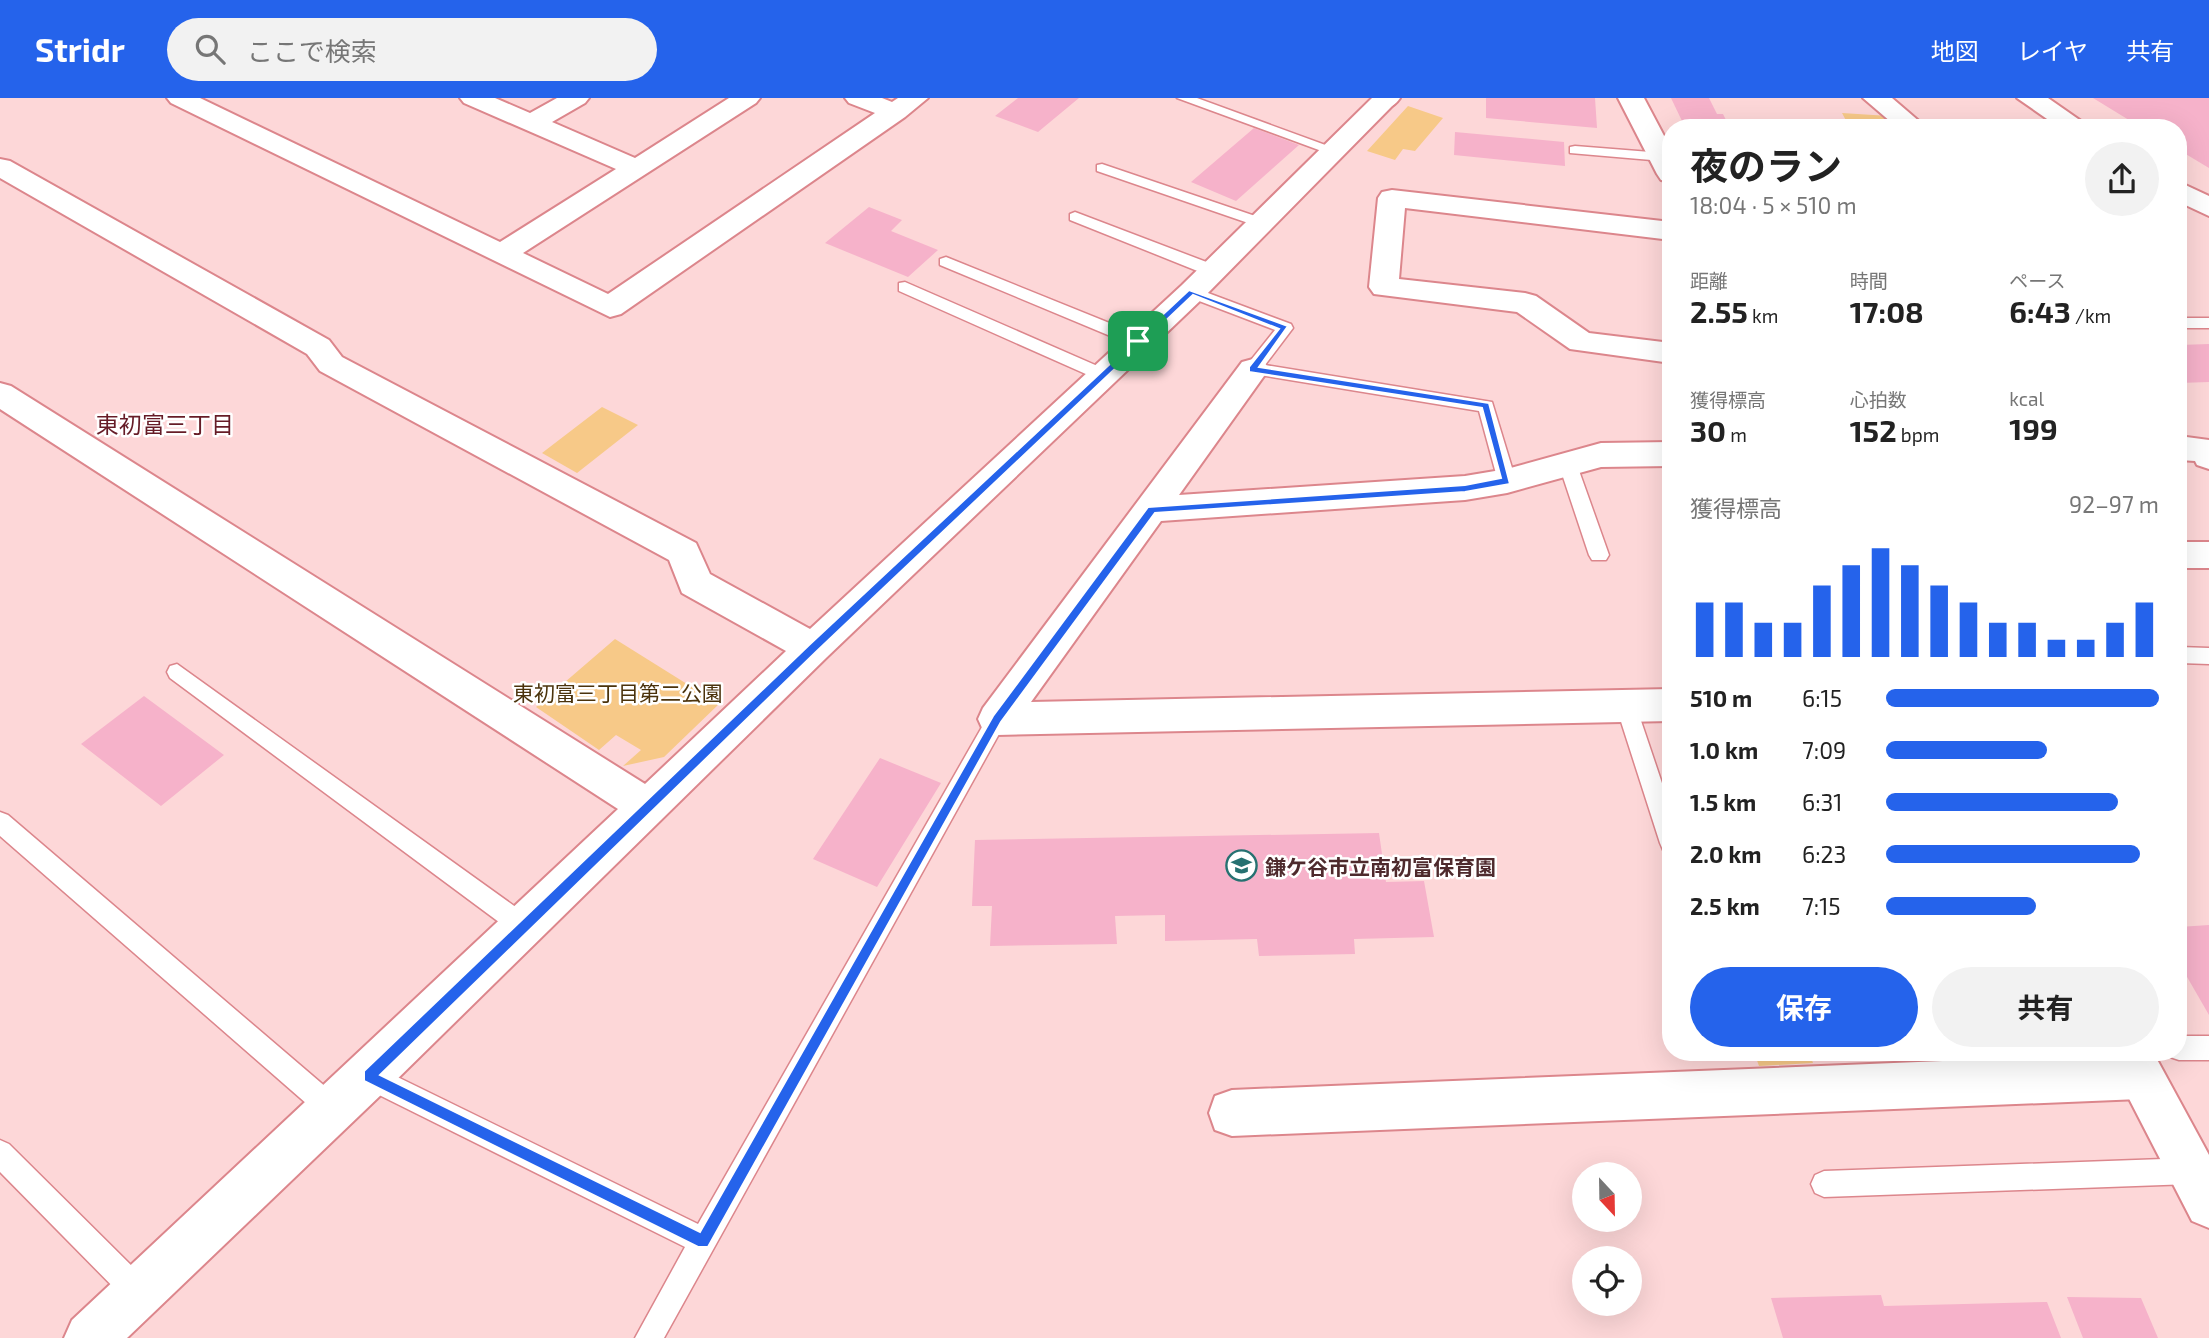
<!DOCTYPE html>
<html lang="ja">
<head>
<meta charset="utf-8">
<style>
	body { margin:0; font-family:"Exo 2","Noto Sans JP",sans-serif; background:#f2f2f2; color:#222; height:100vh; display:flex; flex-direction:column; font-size:26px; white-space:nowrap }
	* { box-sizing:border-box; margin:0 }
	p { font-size:23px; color:#767676 }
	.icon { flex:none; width:38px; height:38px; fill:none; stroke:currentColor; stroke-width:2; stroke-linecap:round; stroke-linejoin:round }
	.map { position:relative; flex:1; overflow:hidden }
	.sheet { position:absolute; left:1662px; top:21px; width:525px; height:942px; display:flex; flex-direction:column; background:#fff; border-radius:28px; box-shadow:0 7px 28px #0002 }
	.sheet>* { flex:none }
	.needle { width:46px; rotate:158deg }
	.buttons { position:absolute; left:1572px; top:1064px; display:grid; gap:14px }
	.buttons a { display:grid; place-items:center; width:70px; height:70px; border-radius:50%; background:#fff; box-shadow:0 7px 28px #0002; font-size:35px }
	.pin { position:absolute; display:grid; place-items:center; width:60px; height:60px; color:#fff; margin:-30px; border-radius:14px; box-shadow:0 4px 10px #0006 }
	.round { display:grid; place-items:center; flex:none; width:74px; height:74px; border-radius:37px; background:#f2f2f2 }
	.head { display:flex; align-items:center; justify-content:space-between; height:119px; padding:0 28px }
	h1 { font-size:38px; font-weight:700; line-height:52px }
	.metrics { display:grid; grid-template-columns:repeat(3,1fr); gap:10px; height:119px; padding:7px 28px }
	.metrics div { display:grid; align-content:center }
	.metrics b { font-size:30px; font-weight:700 }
	.metrics small { font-size:19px; font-weight:400 }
	.metrics p { font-size:19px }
	.chart { height:196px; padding:14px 28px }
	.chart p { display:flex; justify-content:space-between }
	.chart svg { width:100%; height:126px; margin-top:7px; stroke:#2563eb; stroke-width:6 }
	.primary-button { display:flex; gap:14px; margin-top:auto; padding:14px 28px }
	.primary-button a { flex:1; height:80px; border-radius:42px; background:#2563eb; color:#fff; font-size:28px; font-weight:700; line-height:80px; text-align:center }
	.primary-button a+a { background:#f2f2f2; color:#222 }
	ul { padding:0 28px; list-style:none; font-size:23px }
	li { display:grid; grid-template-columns:112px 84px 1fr; align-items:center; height:52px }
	li i { height:18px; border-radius:9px; background:#2563eb }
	header { display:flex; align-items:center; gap:42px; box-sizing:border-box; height:98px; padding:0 35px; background:#2563eb; color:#fff }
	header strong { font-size:33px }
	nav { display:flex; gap:38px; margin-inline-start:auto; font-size:24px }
	.search { width:490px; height:63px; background:#f2f2f2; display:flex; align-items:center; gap:18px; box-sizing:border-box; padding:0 24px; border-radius:38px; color:#767676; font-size:26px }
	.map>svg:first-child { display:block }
</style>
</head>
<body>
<header>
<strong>Stridr</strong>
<div class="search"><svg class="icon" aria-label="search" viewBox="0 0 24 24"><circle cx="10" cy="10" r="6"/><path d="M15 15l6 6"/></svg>ここで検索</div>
<nav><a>地図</a><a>レイヤ</a><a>共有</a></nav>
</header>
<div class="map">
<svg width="2209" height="1240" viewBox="0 0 2209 1240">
	<rect width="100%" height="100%" fill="#fdd7d8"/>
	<!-- green -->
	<path fill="#f7c988" d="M1408,8L1443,20L1415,53L1403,51L1395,62L1367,53Z
		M1842,15L1889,18L1902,30H1850Z
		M602,309L638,327L577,375L542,355Z
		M615,541L719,606L664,659L623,668L641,652L616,637L599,652L536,609Z
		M1754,954H1809L1813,965L1759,968Z"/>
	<!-- building -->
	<path fill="#f6b2ca" d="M1018,0H1079L1038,34L995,18Z
		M1486,0H1595L1597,30L1486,20Z
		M1671,0H1709L1717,16H1723L1730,30H1705L1702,23H1682Z
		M2093,0H2209V70L2179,52V30H2142Z
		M1254,30L1299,47L1236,103L1191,84Z
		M1455,34L1564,44L1565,68L1454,57Z
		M869,109L902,122L891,133L938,152L908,179L825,145Z
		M2209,246V284L2179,285V247Z
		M144,598L224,657L161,708L81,646Z
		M880,660L941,685L877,789L813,761Z
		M1379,735L1386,784L1424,783L1434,839L1354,841L1355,856L1259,858L1257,841L1165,843V817L1115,818L1117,846L990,848L992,808H972L975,742Z
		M2209,827V917L2179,865V829Z
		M1881,1197L1884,1208L2047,1204L2061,1240H1783L1771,1200Z
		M2067,1199L2141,1200L2158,1240H2083Z"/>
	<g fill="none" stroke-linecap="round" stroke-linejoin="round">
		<defs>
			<path id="lane" d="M1177,0H1197L1339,52L1337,55H1327Z
				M1575,48L1663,55L1670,59L1663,63L1570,55V49Z
				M1102,66L1264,121L1267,124L1259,129L1254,127L1097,73V67Z
				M1075,114L1217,168L1219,172L1217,176H1205L1070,122V116Z
				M946,159L1144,239L1146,243L1138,248L1132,247L940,167V161Z
				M905,184L1109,273L1112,277L1103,283L1097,281L899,193V185Z
				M1192,189L1291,226L1293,230L1265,267L1492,304L1516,383L1513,388L1507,390L1498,383L1479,313L1247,275L1244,271L1247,267L1275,232L1186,198V190Z
				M2179,220H2209V230H2179Z
				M1568,361L1577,367L1609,457L1606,462H1592L1589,457L1559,367Z
				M2179,549L2209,550V566L2179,565Z
				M177,566L531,820L535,828L531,836L523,839L515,836L170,580L167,574L170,568Z
				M1626,599L1633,602L1636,608L1671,712V755L1663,752L1660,745L1616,608L1619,602Z
				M997,612L1004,615L1008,621L1004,627L664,1240H635L685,1149L359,987L355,978L359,969L368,966L377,969L698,1126L990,615Z
				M0,714L8,717L341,1002L345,1011L341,1020L332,1024L323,1020L0,738Z
				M2179,938H2209V962H2179L2170,959L2168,954H2179Z
				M0,1042L9,1046L148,1184L152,1194L148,1204L138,1208L128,1204L0,1074Z
				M2191,1060L2200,1064L2204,1073L2200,1082L2191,1086L1824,1099L1815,1095L1811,1086L1815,1077L1824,1073Z"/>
			<path id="street" d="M167,0H200L500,144L616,71L464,5L460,0H495L530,15L557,0H589L585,5L552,24L635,60L729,0H760L756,5L523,155L608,196L875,15L849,5L845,0H882L892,4L898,0H928L905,19L621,216L610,219L171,5Z
				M1372,0H1395L1397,3L1202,201L826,560L384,994L127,1240H64L72,1222L618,711L0,311V285L11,288L645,686L786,553L682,495L669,462L320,273L307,256L0,80V61L10,63L329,242L342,259L696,445L710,476L810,531L1182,187Z
				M1863,0H1892L1927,30H1898Z
				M1392,92L1671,124V142L1405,110L1399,181L1525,195L1536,198L1589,235L1671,245V265L1570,251L1517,214L1374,196L1369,189L1378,100L1382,94Z
				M1253,261L1264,264L1269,271L1179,397L1465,378L1507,371L1601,345L1671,344V368L1601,369L1507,395L1465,402L1161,423L1031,604L1671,591V623L997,637L983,632L978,621L983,610L1242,264Z
				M2179,338L2209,342V371L2197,367L2195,363L2179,362Z
				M2179,444H2209V470H2179Z
				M2140,955L2156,962L2163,978L2156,994L2140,1001L1232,1038L1215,1032L1209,1015L1215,998L1232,992Z"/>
			<path id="secondary" d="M1373,0H1400C1393,10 1387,11 1375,8L1371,3Z
				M1618,0H1644L1671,51V84L1661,82L1657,76Z
				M2017,0H2048L2091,30H2060Z
				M2179,84L2209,98V118L2179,104Z
				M2105,954H2153L2209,1057V1130L2192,1123Z"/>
		</defs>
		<!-- lane casing -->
		<use href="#lane" stroke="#dc868c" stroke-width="3"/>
		<!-- street casing -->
		<use href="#street" stroke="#dc868c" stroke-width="4"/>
		<!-- secondary casing -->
		<use href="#secondary" stroke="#dc868c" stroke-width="4"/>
		<!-- lane -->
		<use href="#lane" fill="#fff" fill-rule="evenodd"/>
		<!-- street -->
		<use href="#street" fill="#fff" fill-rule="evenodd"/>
		<!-- secondary -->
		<use href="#secondary" fill="#fff" fill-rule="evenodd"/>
	</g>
	<!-- route -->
	<path fill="#2563eb" stroke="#fff" stroke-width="2" fill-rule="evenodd" d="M1189,192L1288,228L1259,269L1489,305L1510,386L1465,394L1155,415L1001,624L708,1149H698L364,983V973L809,547ZM1193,197L1279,231L1249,269V274L1482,310L1501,380L1465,387L1148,409L993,618L700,1134L380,977L817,553Z"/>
	<!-- icons -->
	<defs>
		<symbol id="school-ring" viewBox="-11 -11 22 22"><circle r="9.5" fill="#fff" stroke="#267171" stroke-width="1.5"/><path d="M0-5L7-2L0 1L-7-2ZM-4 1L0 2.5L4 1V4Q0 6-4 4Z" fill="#267171"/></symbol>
	</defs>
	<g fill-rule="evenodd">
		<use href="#school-ring" x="1224" y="750" width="35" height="35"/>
	</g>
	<g text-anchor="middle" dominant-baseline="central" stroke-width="5" stroke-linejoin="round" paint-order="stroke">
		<!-- park labels -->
		<g font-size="21" fill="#4b330c" stroke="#fff">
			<text x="618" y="594">東初富三丁目第二公園</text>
		</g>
		<!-- poi labels -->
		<g font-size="21" font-weight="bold" fill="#4e2a2d" stroke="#fff" text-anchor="start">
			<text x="1265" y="768">鎌ケ谷市立南初富保育園</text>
		</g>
		<!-- neighbourhood labels -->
		<g font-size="23" fill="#661c27" stroke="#fff">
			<text x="165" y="326">東初富三丁目</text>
		</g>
	</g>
</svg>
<div class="buttons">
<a><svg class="needle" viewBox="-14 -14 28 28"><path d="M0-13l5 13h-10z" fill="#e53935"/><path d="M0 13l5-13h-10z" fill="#767676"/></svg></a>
<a><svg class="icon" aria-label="locate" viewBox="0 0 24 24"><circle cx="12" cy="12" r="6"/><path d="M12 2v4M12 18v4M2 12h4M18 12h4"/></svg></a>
</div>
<div class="pin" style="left:1138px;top:243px;background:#1e9e55"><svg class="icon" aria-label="arrive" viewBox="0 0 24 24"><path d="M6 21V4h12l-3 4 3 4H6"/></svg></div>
<section class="sheet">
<div class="head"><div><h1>夜のラン</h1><p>18:04 · 5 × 510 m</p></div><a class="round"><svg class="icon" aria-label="share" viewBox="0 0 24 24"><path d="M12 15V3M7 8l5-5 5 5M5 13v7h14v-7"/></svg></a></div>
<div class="metrics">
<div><p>距離</p><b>2.55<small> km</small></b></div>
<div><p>時間</p><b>17:08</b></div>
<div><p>ペース</p><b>6:43<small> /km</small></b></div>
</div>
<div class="metrics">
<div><p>獲得標高</p><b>30<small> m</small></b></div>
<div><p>心拍数</p><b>152<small> bpm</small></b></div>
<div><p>kcal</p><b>199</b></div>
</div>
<div class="chart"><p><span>獲得標高</span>92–97 m</p>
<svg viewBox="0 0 160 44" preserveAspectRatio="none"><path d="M5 44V25M15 44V25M25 44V32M35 44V32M45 44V19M55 44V12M65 44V6M75 44V12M85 44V19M95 44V25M105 44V32M115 44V32M125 44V38M135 44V38M145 44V32M155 44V25"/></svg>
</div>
<ul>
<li><b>510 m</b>6:15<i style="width:100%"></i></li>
<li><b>1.0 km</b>7:09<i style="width:59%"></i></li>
<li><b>1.5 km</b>6:31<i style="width:85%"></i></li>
<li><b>2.0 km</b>6:23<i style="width:93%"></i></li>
<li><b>2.5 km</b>7:15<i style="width:55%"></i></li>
</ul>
<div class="primary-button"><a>保存</a><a>共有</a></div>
</section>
</div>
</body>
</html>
